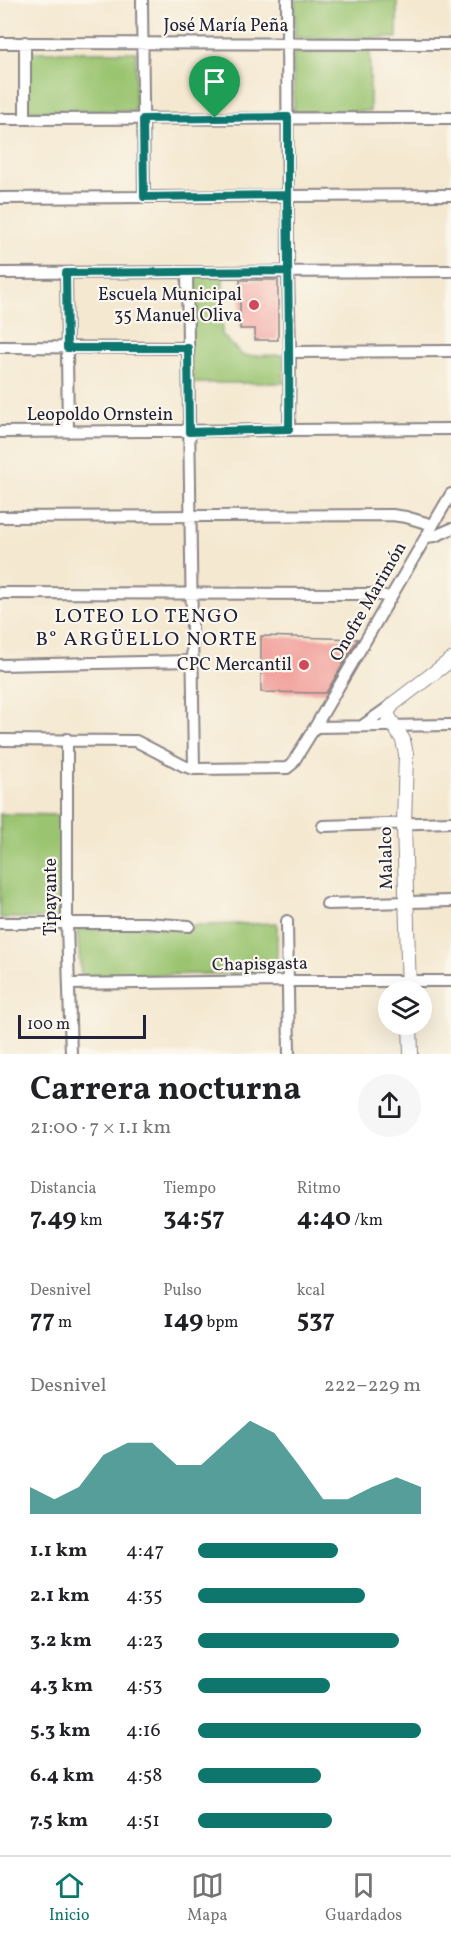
<!DOCTYPE html>
<html lang="es">
<head>
<meta charset="utf-8">
<style>
	body { margin:0; font-family:Vollkorn,serif; background:#f6f6f6; color:#202124; height:100vh; display:flex; flex-direction:column; font-size:22px; white-space:nowrap }
	* { box-sizing:border-box; margin:0 }
	p { font-size:20px; color:#757577 }
	.icon { flex:none; width:33px; height:33px; fill:none; stroke:currentColor; stroke-width:2; stroke-linecap:round; stroke-linejoin:round }
	.map { position:relative; height:1054px; overflow:hidden }
	.sheet { display:flex; flex-direction:column; background:#fff; flex:1 }
	.sheet>* { flex:none }
	.buttons { position:absolute; left:378px; top:981px; display:grid; gap:12px }
	.buttons a { display:grid; place-items:center; width:54px; height:54px; border-radius:50%; background:#fff; box-shadow:0 6px 24px #0002; font-size:30px }
	.scale { position:absolute; left:18px; bottom:15px; width:128px; box-sizing:border-box; padding-left:6px; border:3px solid #22223b; border-top:0; font-size:16px; line-height:21px; white-space:nowrap; color:#22223b; -webkit-text-stroke:4px #fbf7ec; paint-order:stroke }
	.pin { position:absolute; display:grid; place-items:center; width:51px; height:51px; color:#fff; margin:-62px -26px; border-radius:50% 50% 50% 0; rotate:-45deg; box-shadow:0 0 6px #0007 }
	.pin .icon { rotate:45deg }
	.round { display:grid; place-items:center; flex:none; width:63px; height:63px; border-radius:32px; background:#f6f6f6 }
	.head { display:flex; align-items:center; justify-content:space-between; height:102px; padding:0 30px }
	h1 { font-size:33px; font-weight:700; line-height:45px }
	.figures { display:grid; grid-template-columns:repeat(3,1fr); gap:9px; height:102px; padding:6px 30px }
	.figures div { display:grid; align-content:center }
	.figures b { font-size:26px; font-weight:700 }
	.figures small { font-size:16px; font-weight:400 }
	.figures p { font-size:16px }
	.chart { height:168px; padding:12px 30px }
	.chart p { display:flex; justify-content:space-between }
	.chart svg { width:100%; height:108px; margin-top:6px; fill:#0f766e; opacity:.7 }
	ul { padding:0 30px; list-style:none; font-size:20px }
	li { display:grid; grid-template-columns:96px 72px 1fr; align-items:center; height:45px }
	li i { height:15px; border-radius:8px; background:#0f766e }
	.tabs { display:flex; justify-content:space-around; align-items:center; height:84px; border-top:2px solid #e0e0e0; background:#fff; font-size:16px; color:#757577 }
	.tabs a { display:grid; justify-items:center; gap:3px }
	.tabs .active { color:#0f766e }
	.map>svg:first-child { display:block }
</style>
</head>
<body>
<div class="map">
<svg width="451" height="1054" viewBox="0 0 451 1054">
	<rect width="100%" height="100%" fill="#fbf7ec"/>
	<filter id="ink" filterUnits="userSpaceOnUse"><feTurbulence type="fractalNoise" baseFrequency=".0167" numOctaves="2"/><feDisplacementMap in="SourceGraphic" scale="12" xChannelSelector="R" yChannelSelector="G"/><feConvolveMatrix kernelMatrix="1 2 1 2 8 2 1 2 1" color-interpolation-filters="sRGB"/></filter>
	<filter id="wash" filterUnits="userSpaceOnUse"><feTurbulence type="fractalNoise" baseFrequency=".008" numOctaves="4" result="noise"/><feDisplacementMap in="SourceGraphic" scale="24" xChannelSelector="R" yChannelSelector="G"/><feGaussianBlur stdDeviation="1.35" result="paint"/><feColorMatrix in="noise" values="0 0 0 0 0 0 0 0 0 0 0 0 0 0 0 0 0 1.4 0 .05"/><feComposite in="paint" operator="in"/></filter>
	<g filter="url(#wash)">
		<rect width="100%" height="100%" fill="#f4e8d0"/>
		<!-- green -->
		<path fill="#9ac470" stroke="#5e7356" stroke-width="1.5" d="M295,0H397V38H295Z
			M370,51V111L294,112L293,52Z
			M27,52H136L135,111H26Z
			M189,275H223L222,335L243,356L284,355V383H190Z
			M0,814L62,815V919L0,918Z
			M277,923V969L272,973L81,976L77,929Z"/>
		<g id="blocks">
			<!-- building -->
			<path fill="#f19693" d="M240,280H278V340H255V329H240Z
				M261,636L358,639L326,693L261,692Z"/>
		</g>
	</g>
	<g filter="url(#ink)">
		<use href="#blocks" fill-opacity="0" stroke="#8b8586" stroke-width="1.5"/>
		<g fill="none" stroke-linecap="round" stroke-linejoin="round">
			<defs>
				<path id="minor" d="M142,0L144,197
					M287,0L288,271L290,352L289,429
					M0,43L451,44
					M0,119L451,118
					M25,119V42
					M0,198L451,195
					M0,273L451,271
					M66,273L68,432
					M187,273L194,769
					M0,347L188,348
					M290,352L451,351
					M0,432L451,429
					M0,517L392,515L406,517L433,525
					M426,537L435,536L451,529
					M0,593L375,594L390,597
					M0,665L192,661
					M362,726L393,704
					M315,727L451,725
					M67,739V924L71,1054
					M0,740L136,741L184,766L194,769L287,768L292,764L315,727L451,494
					M323,826L451,822
					M327,904L451,901
					M287,921L289,1054
					M0,923H146L189,926
					M69,984L288,981H451"/>
				<path id="major" d="M409,992L404,825L406,754L403,740L388,716V711L393,704L451,660
					M410,1024L411,1054"/>
			</defs>
			<!-- minor casing -->
			<use href="#minor" stroke="#8b8586" stroke-width="14"/>
			<!-- major casing -->
			<use href="#major" stroke="#8b8586" stroke-width="16"/>
			<!-- minor -->
			<use href="#minor" stroke="#fff" stroke-width="10"/>
			<!-- major -->
			<use href="#major" stroke="#fff" stroke-width="14"/>
		</g>
	</g>
	<g fill="none" stroke-linecap="round" stroke-linejoin="round" filter="url(#ink)">
		<defs>
			<path id="route" d="M215,118L288,117V271L66,273L67,348H188L189,432L289,429C290,351 288,273 287,195L144,197L143,119L215,118"/>
		</defs>
		<!-- route casing -->
		<use href="#route" stroke="#fff" stroke-width="12"/>
		<!-- route -->
		<use href="#route" stroke="#0f766e" stroke-width="8"/>
	</g>
	<!-- markers -->
	<g fill="#d1495b" stroke="#fbf7ec" stroke-width="2">
		<circle cx="254" cy="305" r="6"/>
		<circle cx="304" cy="665" r="6"/>
	</g>
	<g text-anchor="middle" dominant-baseline="central" stroke-width="4.5" stroke-linejoin="round" paint-order="stroke">
		<!-- street labels -->
		<g font-size="18" fill="#22223b" stroke="#fbf7ec">
			<text x="226" y="26">José María Peña</text>
			<text x="100" y="415">Leopoldo Ornstein</text>
			<text transform="translate(369 602) rotate(-60)">Onofre Marimón</text>
			<text transform="translate(387 858) rotate(-91)">Malalco</text>
			<text transform="translate(51 897) rotate(-90)">Tipayante</text>
			<text transform="translate(260 965) rotate(-1)">Chapisgasta</text>
		</g>
		<!-- poi labels -->
		<g font-size="18" fill="#22223b" stroke="#fbf7ec" text-anchor="end">
			<text x="242" y="295">Escuela Municipal<tspan x="242" dy="21">35 Manuel Oliva</tspan></text>
			<text x="292" y="665">CPC Mercantil</text>
		</g>
		<!-- neighbourhood labels -->
		<g font-size="20" letter-spacing="1.5" fill="#22223b" stroke="#fbf7ec">
			<text x="147" y="617">LOTEO LO TENGO<tspan x="147" dy="23">B° ARGÜELLO NORTE</tspan></text>
		</g>
	</g>
</svg>
<div class="buttons">
<a><svg class="icon" aria-label="layers" viewBox="0 0 24 24"><path d="M12 4l9 5-9 5-9-5zM3 14l9 5 9-5"/></svg></a>
</div>
<div class="scale">100 m</div>
<div class="pin" style="left:215px;top:118px;background:#1e9e55"><svg class="icon" aria-label="arrive" viewBox="0 0 24 24"><path d="M6 21V4h12l-3 4 3 4H6"/></svg></div>
</div>
<section class="sheet">
<div class="head"><div><h1>Carrera nocturna</h1><p>21:00 · 7 × 1.1 km</p></div><a class="round"><svg class="icon" aria-label="share" viewBox="0 0 24 24"><path d="M12 15V3M7 8l5-5 5 5M5 13v7h14v-7"/></svg></a></div>
<div class="figures">
<div><p>Distancia</p><b>7.49<small> km</small></b></div>
<div><p>Tiempo</p><b>34:57</b></div>
<div><p>Ritmo</p><b>4:40<small> /km</small></b></div>
</div>
<div class="figures">
<div><p>Desnivel</p><b>77<small> m</small></b></div>
<div><p>Pulso</p><b>149<small> bpm</small></b></div>
<div><p>kcal</p><b>537</b></div>
</div>
<div class="chart"><p><span>Desnivel</span>222–229 m</p>
<svg viewBox="0 0 160 44" preserveAspectRatio="none"><path d="M0 44V33L10 38L20 33L30 20L40 15L50 15L60 24L70 24L80 15L90 6L100 11L110 24L120 38L130 38L140 33L150 29L160 33V44z"/></svg>
</div>
<ul>
<li><b>1.1 km</b>4:47<i style="width:63%"></i></li>
<li><b>2.1 km</b>4:35<i style="width:75%"></i></li>
<li><b>3.2 km</b>4:23<i style="width:90%"></i></li>
<li><b>4.3 km</b>4:53<i style="width:59%"></i></li>
<li><b>5.3 km</b>4:16<i style="width:100%"></i></li>
<li><b>6.4 km</b>4:58<i style="width:55%"></i></li>
<li><b>7.5 km</b>4:51<i style="width:60%"></i></li>
</ul>
</section>
<nav class="tabs">
<a class="active"><svg class="icon" aria-label="home" viewBox="0 0 24 24"><path d="M3 11l9-7 9 7M6 9v11h12V9"/></svg>Inicio</a>
<a><svg class="icon" aria-label="map" viewBox="0 0 24 24"><path d="M3 6l6-2 6 2 6-2v14l-6 2-6-2-6 2zM9 4v14M15 6v14"/></svg>Mapa</a>
<a><svg class="icon" aria-label="saved" viewBox="0 0 24 24"><path d="M7 4h10v16l-5-4-5 4z"/></svg>Guardados</a>
</nav>
</body>
</html>
